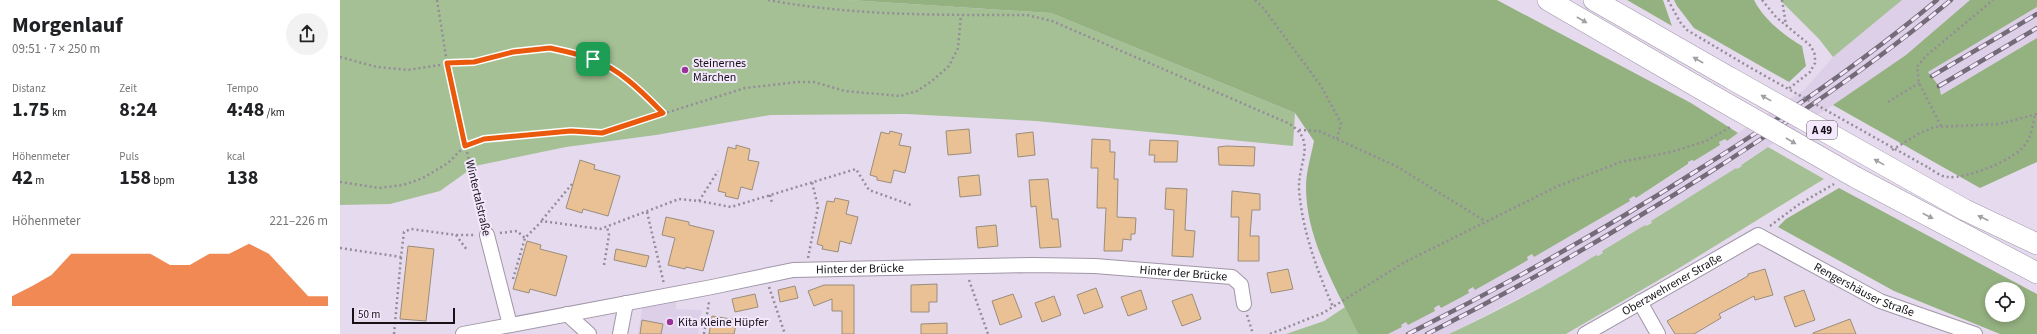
<!DOCTYPE html>
<html lang="de">
<head>
<meta charset="utf-8">
<style>
	body { margin:0; font-family:"Source Sans 3",sans-serif; background:#f2f2f2; color:#202124; height:100vh; display:flex; flex-direction:column; font-size:15px; white-space:nowrap }
	* { box-sizing:border-box; margin:0 }
	p { font-size:13px; color:#757577 }
	.icon { flex:none; width:22px; height:22px; fill:none; stroke:currentColor; stroke-width:2; stroke-linecap:round; stroke-linejoin:round }
	.map { position:relative; flex:1; overflow:hidden }
	.details { display:flex; flex-direction:column; background:#fff; width:340px }
	.details>* { flex:none }
	.fabs { position:absolute; left:1645px; top:282px; display:grid; gap:8px }
	.fabs a { display:grid; place-items:center; width:40px; height:40px; border-radius:50%; background:#fff; box-shadow:0 2px 6px #0003; font-size:20px }
	.scale { position:absolute; left:12px; bottom:10px; width:103px; box-sizing:border-box; padding-left:4px; border:2px solid #151117; border-top:0; font-size:11px; line-height:14px; white-space:nowrap; color:#151117; -webkit-text-stroke:3px #f3e8fc; paint-order:stroke }
	.pin { position:absolute; display:grid; place-items:center; width:34px; height:34px; color:#fff; margin:-17px; border-radius:8px; box-shadow:0 2px 6px #0006 }
	.round { display:grid; place-items:center; flex:none; width:42px; height:42px; border-radius:21px; background:#f2f2f2 }
	.overview { display:flex; align-items:center; justify-content:space-between; height:68px; padding:0 12px }
	h1 { font-size:22px; font-weight:700; line-height:30px }
	.figures { display:grid; grid-template-columns:repeat(3,1fr); gap:6px; height:68px; padding:4px 12px }
	.figures div { display:grid; align-content:center }
	.figures b { font-size:20px; font-weight:700 }
	.figures small { font-size:11px; font-weight:400 }
	.figures p { font-size:11px }
	.chart { height:112px; padding:8px 12px }
	.chart p { display:flex; justify-content:space-between }
	.chart svg { width:100%; height:72px; margin-top:4px; fill:#ea580c; opacity:.7 }
	main { display:flex; flex:1; min-height:0 }
	.map>svg:first-child { display:block }
</style>
</head>
<body>
<main>
<section class="details">
<div class="overview"><div><h1>Morgenlauf</h1><p>09:51 · 7 × 250 m</p></div><a class="round"><svg class="icon" aria-label="share" viewBox="0 0 24 24"><path d="M12 15V3M7 8l5-5 5 5M5 13v7h14v-7"/></svg></a></div>
<div class="figures">
<div><p>Distanz</p><b>1.75<small> km</small></b></div>
<div><p>Zeit</p><b>8:24</b></div>
<div><p>Tempo</p><b>4:48<small> /km</small></b></div>
</div>
<div class="figures">
<div><p>Höhenmeter</p><b>42<small> m</small></b></div>
<div><p>Puls</p><b>158<small> bpm</small></b></div>
<div><p>kcal</p><b>138</b></div>
</div>
<div class="chart"><p><span>Höhenmeter</span>221–226 m</p>
<svg viewBox="0 0 160 44" preserveAspectRatio="none"><path d="M0 44V38L10 32L20 25L30 12L40 12L50 12L60 12L70 12L80 19L90 19L100 12L110 12L120 6L130 12L140 25L150 38L160 38V44z"/></svg>
</div>
</section>
<div class="map">
<svg width="1697" height="334" viewBox="0 0 1697 334">
	<rect width="100%" height="100%" fill="#e6dbee"/>
	<!-- built -->
	<path fill="#ddcfe8" d="M1562,0H1630L1566,55L1493,105L1401,164L1402,166L1397,169L1396,168L1311,221L1312,223L1306,226L1305,225L1262,251L1263,253L1257,256L1256,255L1226,274L1109,334H1048L1062,327L1061,325L1066,322L1068,324L1095,311L1094,308L1100,305L1101,307L1129,293L1128,290L1133,287L1135,289L1188,260L1187,257L1193,254L1194,256L1290,201L1289,199L1294,196L1296,198L1348,165L1347,163L1352,159L1353,161L1380,144L1379,142L1385,138L1387,141L1398,133L1465,89L1493,57Z
		M1697,7V38L1600,95L1599,86L1588,72Z
		M336,302V309L362,310L358,334H298L303,303Z"/>
	<!-- green -->
	<path fill="#a6c095" d="M0,0H509L711,13L955,113L953,146L696,121L567,114L430,115L316,135L226,147L135,166L100,191L50,204L0,205Z
		M1440,0H1562L1493,57L1479,39Z
		M1428,147L1484,179L1336,270L1226,334H1109C1159,310 1209,285 1256,255L1258,256L1263,253L1262,251L1305,225L1306,226L1312,223L1311,221L1396,168L1397,169L1402,166L1401,165Z
		M1005,307L1018,334H946L984,321Z"/>
	<!-- forest -->
	<path fill="#94b180" fill-rule="evenodd" d="M509,0H1157L1351,103L1398,133L1387,141L1385,139L1379,142L1380,145L1354,161L1352,160L1348,162V164L1296,198L1294,196L1289,199L1290,201L1194,257L1192,254L1187,257L1188,260L1135,290L1133,287L1128,290L1129,293L1101,308L1099,305L1094,308L1095,311L1068,325L1066,322L1061,325L1062,327L1048,334H1018C996,287 966,240 966,187C966,172 971,156 974,141L955,113L711,13Z
		M1287,0H1323L1332,26Z
		M1334,0H1414C1424,20 1444,35 1462,46L1466,66L1449,82L1354,28L1337,6Z
		M1630,0H1697V7L1588,72L1599,86L1601,95L1697,38V162L1640,188L1493,105L1566,55Z
		M1499,188L1697,294V334H1660L1554,291L1438,227L1446,219ZM1652,289H1678V315H1652Z"/>
	<!-- building -->
	<path fill="#eac194" stroke="#9a8c7c" d="M629,129L631,153L608,155L606,131Z
		M550,131L562,134L559,145L571,147L565,173L554,170L551,183L537,180V177L530,175L541,132L549,134Z
		M693,132L695,155L678,157L676,134Z
		M752,139L770,140V152H775L774,179H778L777,217L796,218L795,234H791V240L783,239L782,251H764L766,208H757L758,168H751Z
		M810,140L838,141L837,162H814L815,155H809Z
		M396,145L410,149L408,160L419,162L412,190L401,187L398,199L385,196L386,193L378,191L388,147L396,149Z
		M887,146L915,147L914,166L879,165L878,147Z
		M240,160L255,165L254,169L280,176L268,216L243,209L242,213L226,208Z
		M639,175L641,195L620,197L618,177Z
		M708,179L712,219H718L721,247L700,248L696,206L691,207L689,180Z
		M826,188L847,189L845,230L855,231L853,257L832,256L834,210L825,209Z
		M892,191L920,194V210H912L910,236H919V261H898L899,217H891Z
		M495,198L509,201L506,214L518,217L511,244L500,241L498,252L482,249L483,246L477,244L487,201L494,202Z
		M326,217L349,222V225L374,231L363,271L346,267L345,269L328,265L335,238L322,235Z
		M656,225L658,246L638,248L636,227Z
		M187,241L201,245L200,249L227,256L216,296L190,289L189,293L173,289Z
		M68,246L94,249L86,321L60,319Z
		M276,249L309,256L306,267L274,260Z
		M948,269L953,289L931,293L927,273Z
		M1425,269L1433,295L1415,300L1414,296L1379,314L1381,318L1354,334H1335L1327,321L1408,276V274Z
		M597,284V302H589V312H571V285Z
		M484,285H514V334H502V311H492V299L474,306L468,291Z
		M455,286L458,298L440,302L438,290Z
		M756,288L763,307L744,314L737,295Z
		M801,290L807,309L788,316L781,297Z
		M1464,290L1475,320L1455,327L1444,297Z
		M415,294L418,307L395,312L392,299Z
		M673,294L682,317L660,325L652,301Z
		M852,294L861,319L842,326L832,301Z
		M714,296L721,315L702,322L695,303Z
		M372,316L397,320L394,334H369Z
		M1510,319L1516,334H1473V333Z
		M302,320L323,324L321,334H300Z
		M607,323V334H581V324Z"/>
	<g fill="none" stroke-linecap="round" stroke-linejoin="round">
		<defs>
			<g id="minor">
				<path d="M147,235L170,325"/>
				<path d="M1300,302L1318,334"/>
				<path d="M227,314L249,334"/>
				<path id="s1" d="M123,334L372,287L453,270L694,265L755,266L892,277L901,285L904,304"/>
				<path d="M280,334L286,303"/>
				<path id="s2" d="M1245,334L1418,235L1540,301L1635,334"/>
			</g>
			<path id="highway" d="M1208,0L1368,93
				M1254,0L1392,79
				M1515,177L1697,273
				M1573,181L1625,210L1697,244"/>
		</defs>
		<!-- minor casing -->
		<use href="#minor" stroke="#a096a8" stroke-width="16"/>
		<!-- highway casing -->
		<use href="#highway" stroke="#a096a8" stroke-width="22"/>
		<!-- path -->
		<path stroke="#948c99" stroke-width="2.5" stroke-dasharray="2 3" stroke-linecap="butt" d="M97,0L107,63L143,223
			M428,0C514,16 601,15 687,15L712,21L948,123C978,141 958,161 959,189C962,230 977,270 993,307
			M915,0L924,9L981,86L1001,123L997,139
			M1328,0L1340,22L1347,30L1411,68
			M1422,0L1436,17L1471,46L1475,55V63L1470,72L1447,90
			M1442,0L1446,25
			M0,57L37,67L68,70L112,63L134,62L173,52L210,48L253,59L281,75L304,94L323,113
			M1548,102L1579,83
			M1601,126L1579,83L1577,67L1586,56L1653,0
			M959,130L979,131L1056,166L1145,221
			M1552,150L1580,133L1595,127L1659,124L1697,114
			M1589,168C1594,171 1601,177 1608,177C1627,179 1678,159 1687,142C1692,134 1693,123 1695,115
			M0,182L39,188L63,185L83,178L108,163L125,146L144,139L231,131L262,133L405,88L458,82H474L505,91L560,96L577,91L592,81L609,66L618,48L621,15
			M430,195L432,203
			M359,201L378,171
			M307,212L324,284
			M202,220L232,184
			M1430,226L1458,205L1494,184
			M160,233L177,231L185,238L202,221L260,229L339,199L359,201L391,207L516,169L529,190L571,205
			M116,235L127,250
			M0,248L61,257L64,232L71,229L116,235H134
			M468,258L478,207L472,182
			M264,265L269,235L267,227
			M173,279L185,238
			M629,280L648,334
			M429,287L445,334
			M907,315L913,334
			M54,334L61,257
			M364,334L369,302
			M930,334L983,313L1065,262L1218,186L1281,162L1331,152L1366,141L1392,126"/>
		<!-- minor -->
		<use href="#minor" stroke="#fff" stroke-width="14"/>
		<!-- highway -->
		<use href="#highway" stroke="#fff" stroke-width="21"/>
		<defs>
			<path id="rail" d="M1592,76L1697,14
				M1599,86L1697,28
				M1068,334C1166,285 1260,232 1353,173C1437,121 1520,64 1597,0
				M1087,334C1182,286 1274,233 1364,176C1449,122 1533,65 1611,0"/>
		</defs>
		<!-- rail casing -->
		<use href="#rail" stroke="#736c78" stroke-width="4.5"/>
		<!-- rail -->
		<use href="#rail" stroke="#f3e8fc" stroke-width="3" stroke-dasharray="9" stroke-linecap="butt"/>
		<defs>
			<path id="highway-bridge" d="M1392,79L1573,181
				M1368,93L1515,177"/>
		</defs>
		<!-- highway-bridge casing -->
		<use href="#highway-bridge" stroke="#a096a8" stroke-width="22" stroke-linecap="butt"/>
		<!-- path-bridge -->
		<path stroke="#948c99" stroke-width="2.5" stroke-dasharray="2 3" stroke-linecap="butt" d="M1411,68L1589,168"/>
		<!-- highway-bridge -->
		<use href="#highway-bridge" stroke="#fff" stroke-width="21"/>
	</g>
	<!-- one-way arrows -->
	<defs><path id="oneway-solid" d="M-6-.8H1V-3.2L6.5 0L1 3.2V.8H-6Z"/></defs>
	<g fill="#a1a0a2">
		<use href="#oneway-solid" transform="translate(1242 20) rotate(30)"/>
		<use href="#oneway-solid" transform="translate(1358 60) rotate(-150)"/>
		<use href="#oneway-solid" transform="translate(1426 98) rotate(-151)"/>
		<use href="#oneway-solid" transform="translate(1451 141) rotate(30)"/>
		<use href="#oneway-solid" transform="translate(1539 162) rotate(-151)"/>
		<use href="#oneway-solid" transform="translate(1588 216) rotate(27)"/>
		<use href="#oneway-solid" transform="translate(1643 218) rotate(-155)"/>
	</g>
	<g fill="none" stroke-linecap="round" stroke-linejoin="round">
		<defs>
			<path id="route" d="M210,48C224,51 239,54 252,59C280,69 303,93 323,113L262,133L231,131L144,139L125,146L107,63L134,62L173,52Z"/>
		</defs>
		<!-- route casing -->
		<use href="#route" stroke="#fff" stroke-width="8"/>
		<!-- route -->
		<use href="#route" stroke="#ea580c" stroke-width="5"/>
	</g>
	<!-- markers -->
	<g fill="#993397" stroke="#f3e8fc" stroke-width="1.5">
		<circle cx="345" cy="70" r="4"/>
		<circle cx="330" cy="322" r="4"/>
	</g>
	<g text-anchor="middle" dominant-baseline="central" stroke-width="4" stroke-linejoin="round" paint-order="stroke">
		<!-- shield labels -->
		<rect fill="#f3e8fc" stroke="#58525c" stroke-width="1" x="1467" y="121" width="30" height="18" rx="3"/>
		<g font-size="11" font-weight="bold" fill="#151117">
			<text x="1482" y="130">A 49</text>
		</g>
		<!-- poi labels -->
		<g font-size="12" fill="#151117" stroke="#f3e8fc" text-anchor="start">
			<text x="353" y="63">Steinernes<tspan x="353" dy="14">Märchen</tspan></text>
			<text x="338" y="322">Kita Kleine Hüpfer</text>
		</g>
		<!-- street labels -->
		<g font-size="12" fill="#151117" stroke="#f3e8fc">
			<text transform="translate(138 198) rotate(77)">Wintertalstraße</text>
			<text stroke="none"><textPath href="#s1" startOffset="403">Hinter der Brücke</textPath></text>
			<text stroke="none"><textPath href="#s1" startOffset="727">Hinter der Brücke</textPath></text>
			<text stroke="none"><textPath href="#s2" startOffset="100">Oberzwehrener Straße</textPath></text>
			<text stroke="none"><textPath href="#s2" startOffset="319">Rengershäuser Straße</textPath></text>
		</g>
	</g>
</svg>
<div class="fabs">
<a><svg class="icon" aria-label="locate" viewBox="0 0 24 24"><circle cx="12" cy="12" r="6"/><path d="M12 2v4M12 18v4M2 12h4M18 12h4"/></svg></a>
</div>
<div class="scale">50 m</div>
<div class="pin" style="left:253px;top:59px;background:#1e9e55"><svg class="icon" aria-label="arrive" viewBox="0 0 24 24"><path d="M6 21V4h12l-3 4 3 4H6"/></svg></div>
</div>
</main>
</body>
</html>
